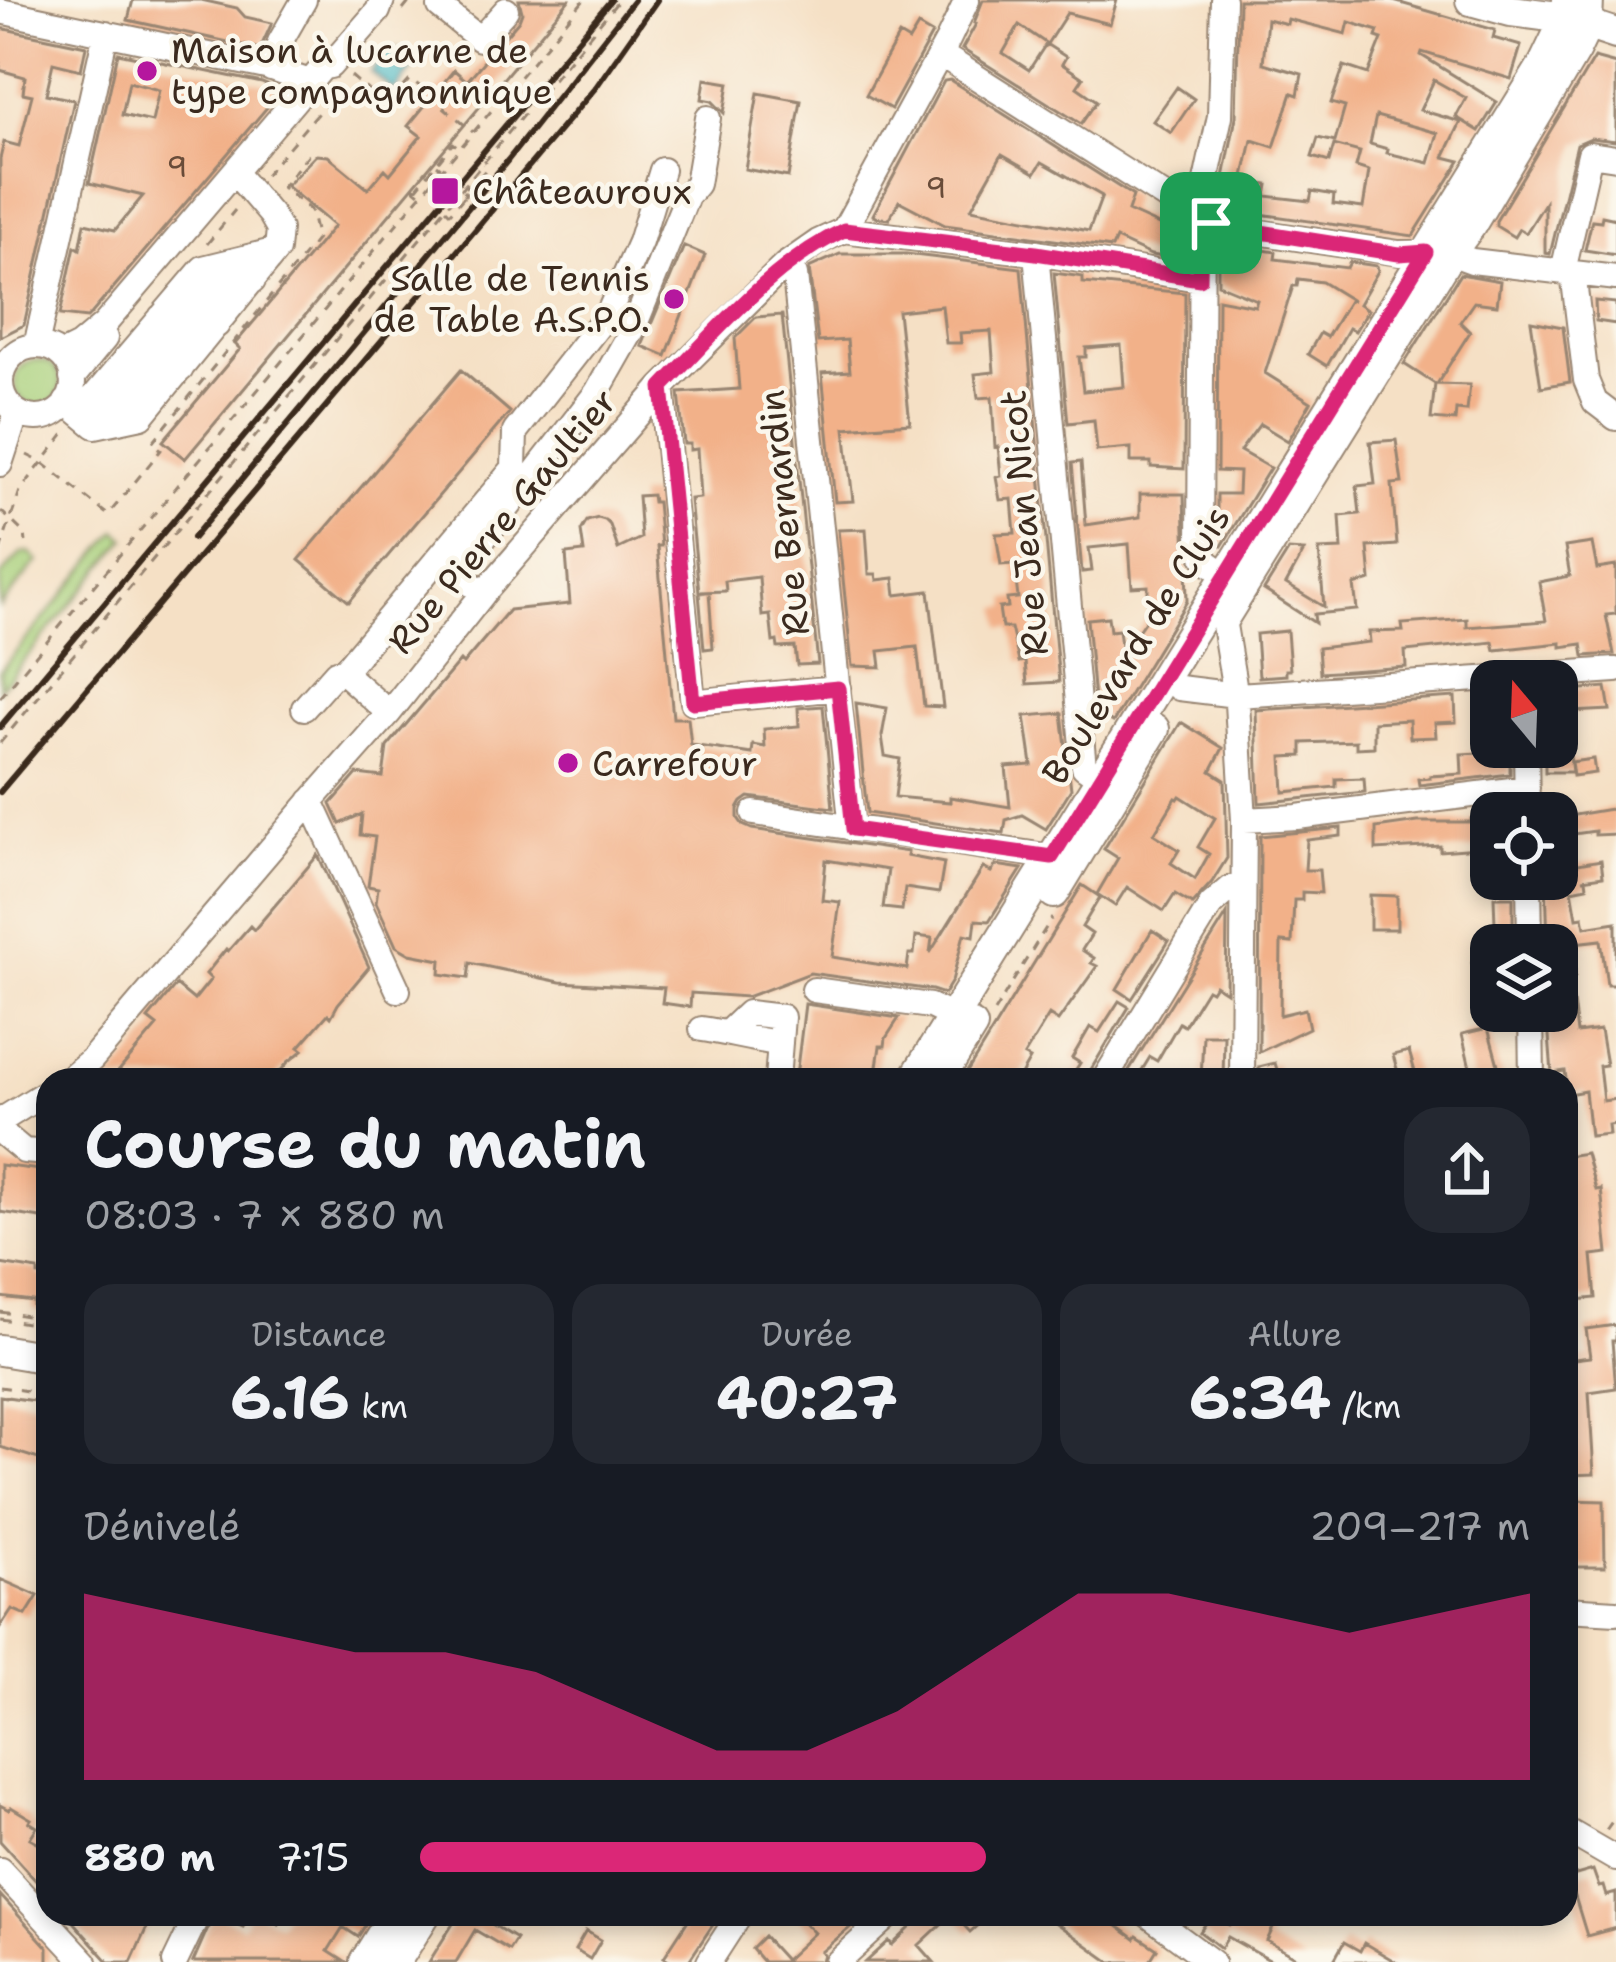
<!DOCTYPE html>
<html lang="fr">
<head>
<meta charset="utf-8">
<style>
	body { margin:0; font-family:"Shantell Sans",sans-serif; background:#242831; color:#f1f3f6; height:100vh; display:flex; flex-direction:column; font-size:45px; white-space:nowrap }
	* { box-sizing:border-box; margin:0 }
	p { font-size:39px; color:#9ea1a6 }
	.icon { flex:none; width:66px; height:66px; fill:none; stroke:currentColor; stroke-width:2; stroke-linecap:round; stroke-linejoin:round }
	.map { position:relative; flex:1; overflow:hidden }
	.details { position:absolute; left:36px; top:1068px; width:1542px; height:858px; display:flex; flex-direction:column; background:#171b24; border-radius:36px; box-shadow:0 6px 18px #0003 }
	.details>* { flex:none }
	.needle { width:78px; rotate:341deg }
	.controls { position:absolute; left:1470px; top:660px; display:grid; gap:24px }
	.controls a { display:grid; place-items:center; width:108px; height:108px; border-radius:24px; background:#171b24; box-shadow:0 6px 18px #0003; font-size:60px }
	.pin { position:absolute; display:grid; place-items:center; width:102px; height:102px; color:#fff; margin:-51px; border-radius:24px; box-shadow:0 6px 18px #0006 }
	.round { display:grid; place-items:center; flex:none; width:126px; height:126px; border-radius:36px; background:#242831 }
	.overview { display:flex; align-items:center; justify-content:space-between; height:204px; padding:0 48px }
	h1 { font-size:66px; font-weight:700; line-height:90px }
	.metrics { display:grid; grid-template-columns:repeat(3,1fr); gap:18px; height:204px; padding:12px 48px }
	.metrics div { display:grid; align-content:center; border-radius:30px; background:#242831; text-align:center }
	.metrics b { font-size:60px; font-weight:700 }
	.metrics small { font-size:33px; font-weight:400 }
	.metrics p { font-size:33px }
	.chart { height:336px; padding:24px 48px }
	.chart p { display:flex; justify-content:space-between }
	.chart svg { width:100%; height:216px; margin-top:12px; fill:#db2777; opacity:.7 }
	ul { padding:0 48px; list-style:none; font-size:39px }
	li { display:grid; grid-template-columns:192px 144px 1fr; align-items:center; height:90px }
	li i { height:30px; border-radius:15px; background:#db2777 }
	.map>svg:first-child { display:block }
</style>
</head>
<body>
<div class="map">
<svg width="1616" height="1962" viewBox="0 0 1616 1962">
	<rect width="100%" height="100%" fill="#fbf7ec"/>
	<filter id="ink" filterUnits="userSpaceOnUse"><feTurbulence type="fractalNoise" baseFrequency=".00833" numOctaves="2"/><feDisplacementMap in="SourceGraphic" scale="24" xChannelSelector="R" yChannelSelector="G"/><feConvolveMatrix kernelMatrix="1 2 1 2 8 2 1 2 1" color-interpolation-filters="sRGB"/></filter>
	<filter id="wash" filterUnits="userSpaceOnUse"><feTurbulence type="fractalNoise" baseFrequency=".004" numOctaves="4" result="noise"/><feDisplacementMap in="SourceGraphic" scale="48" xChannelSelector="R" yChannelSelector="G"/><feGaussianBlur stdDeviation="2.7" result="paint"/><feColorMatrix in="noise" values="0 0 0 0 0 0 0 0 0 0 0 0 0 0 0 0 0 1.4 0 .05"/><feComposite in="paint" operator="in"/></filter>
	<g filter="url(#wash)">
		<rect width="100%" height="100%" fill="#f5e0c5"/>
		<!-- green -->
		<path fill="#a9d07b" stroke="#727d4c" stroke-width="3" d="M15 383a23 23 0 1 1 46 0a23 23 0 1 1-46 0Z
			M117,531L126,539L0,689V671Z
			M29,552L38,561L0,607V577L22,553Z"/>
		<!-- water -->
		<path fill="#4ab8c3" stroke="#427170" stroke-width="3" d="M397,49L400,51L395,57L404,59L397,69L401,71L410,60L414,67L394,91L371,72L388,51L393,54Z"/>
		<g id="blocks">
			<!-- building -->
			<path fill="#f2b189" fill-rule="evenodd" d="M133,0H201L237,8L245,17L272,23L260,49L128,20Z
				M519,0H569L185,459L163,441L240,349L235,344L334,226L286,186L316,155L328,156L368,189L385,169L390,174L421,136L408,126L454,70L467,81L519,20L522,12Z
				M983,0H1117L1110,24L1067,13L1047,44L1019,25L1003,53L1029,70L1046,44L1066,57L1062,64L1083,78L1077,87L1097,101L1081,124L962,49L976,24L974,23Z
				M1239,0H1390L1495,30L1493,38L1521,46L1511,79L1422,52L1421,55L1497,102L1479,131L1456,117L1466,98L1434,80L1420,110L1461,122L1444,157L1460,161L1413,236L1218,208L1236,117ZM1267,19L1287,24L1288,19L1346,34L1349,22L1378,31L1376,37L1382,39L1368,74L1344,66L1331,103L1345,107L1335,142L1318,138L1312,157L1329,162L1334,145L1360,152L1356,167L1369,171L1363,208L1333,204L1334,195L1312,191L1310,201L1266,196L1268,185L1243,181L1252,140L1274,147L1292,93L1298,95L1302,74L1263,63ZM1376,116L1438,133L1429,163L1387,153L1388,149L1370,144Z
				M918,26L932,34L891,109L866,95L899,35L909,41Z
				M0,28L86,46L81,70L53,63L46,94L74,100L24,325L0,337V159L4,142L19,146L32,95L23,93L25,77L0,70Z
				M118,53L262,83L272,87L275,98L92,313L87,318L60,315L75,246L80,249L85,223L115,230L143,196L89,183ZM129,82L159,90L152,122L122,115Z
				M1594,58L1616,64V141L1591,138L1577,144L1550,254L1545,253V203L1526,233L1519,229L1514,237L1496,226V221Z
				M705,79L729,83L724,113L712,101L702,99Z
				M950,80L1133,196L1128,211L1185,237V246L1179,259L1151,255L1116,239L1112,248L945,225L899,201L889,219L875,217L873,215L944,81ZM1002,154L1035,173L1042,162L1102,196L1089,231L971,209Z
				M1177,87L1194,99L1171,133L1153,121Z
				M758,93L801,101L788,177L745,169Z
				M1602,216L1616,219V255L1585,250L1592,220L1601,221Z
				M1218,243L1276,252L1275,259L1347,268L1350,262L1377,266L1378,271L1359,304L1368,310L1355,331L1349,328L1327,366L1308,354L1320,333L1327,337L1350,299L1353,301L1322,282L1298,279L1297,286H1293L1265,373L1311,402L1288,441L1260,424L1240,451L1270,468L1222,546L1217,543V494H1238L1239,472L1217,471L1218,299L1255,306L1257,300L1218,284Z
				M684,246L705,255L666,356L642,346Z
				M840,254H906L1021,268L1059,682L1027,684L1025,661L1019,662L1011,628H1002L999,608L1008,607L1007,599L1018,598L1014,564L1001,565L996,534L1015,533L1012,499L1000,500L996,477L1001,476L998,446L995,447L992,397L978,398L975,374L994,372L991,331L960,333L961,343H946L942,306L898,311L910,423L845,428L853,501L835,502L822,373L850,371L847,340L818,342L809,268Z
				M1054,273L1083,277V283L1185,293L1184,469L1151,467V462H1131V448L1097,451L1094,420L1068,423ZM1121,345L1124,387L1083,391L1079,357H1086V348Z
				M1460,274L1500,281L1497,305L1474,302L1460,322L1470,332L1437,384L1470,385L1467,411L1456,410L1455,421L1431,419L1435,384L1404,364Z
				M1595,301L1616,303V324L1596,321Z
				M782,315L818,664L797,665L795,647L778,648L777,641L773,642L770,615L762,616L759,577L725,581L726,591L699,592L690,499L700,498L697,449L690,450V444H684L679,393L739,389L735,338L756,317Z
				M1531,321L1563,327L1570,382L1541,387Z
				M461,370L510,412L349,602L299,560Z
				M1396,440L1402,483L1392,484L1397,545L1368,547L1371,580L1354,585L1357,610L1314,614L1315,623L1264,590L1289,550L1304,551L1286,584L1324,607L1319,550L1342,549L1340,516L1360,514L1357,486L1375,484L1370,442Z
				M1081,462L1086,525L1140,517V494H1184L1187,601L1113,722L1095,712L1087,619L1108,617L1110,631L1119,630L1122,654L1153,609L1148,604V586L1132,587L1129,544L1089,548L1092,571L1082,572L1072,463Z
				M652,495L653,502H657L661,546H657L673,718H688L691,745L752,754L753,745L765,747L764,729L799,726L798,708L823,706L833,808L749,797L742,802L738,809V818L743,825L752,829L908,852L907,856L944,863L939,893L905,888L902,910L883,908L888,870L826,860L822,900L840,902L832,957L907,969L909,954H914L916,936L932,938L930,953L983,868L991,872L996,865L1022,869L989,921L976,920L974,936L964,934L952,981L944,994L932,990L810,973L747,997L691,993L690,1007L662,1003L664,988L560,982L470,963L468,978L440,974L441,960L410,954L396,946L376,902L378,888L368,886L375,837L360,835L362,814L340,824L331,804L357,774L383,777L387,747L460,661L463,664L509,610L570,604L566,554L584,552L581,531L587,521L598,518L605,520L610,525L618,549L641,538L638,496Z
				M866,529L869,574H876L877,580L894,578L896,595L929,591L943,707L924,706L917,647L879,651L881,667L852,666L838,530Z
				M1592,543L1597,569L1616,566V614L1606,615L1614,654L1584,656L1582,644L1561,647V643L1495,650L1493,642L1405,651L1406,667L1320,673L1318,648L1370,642L1369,632L1403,631L1402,624L1467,619V627L1546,621L1539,582L1570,576L1565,547Z
				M709,592L713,648L704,649L699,593Z
				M1287,631L1290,670H1286V675L1259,677L1256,634Z
				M1606,687L1610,710L1571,712L1570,690Z
				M1455,697L1456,722L1435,723L1436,737L1410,738L1409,720L1374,722V747L1356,748V741L1302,743V756L1282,757L1284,792L1336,787V779L1364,778L1365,792L1259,803L1256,710Z
				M856,703L887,708L882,736L885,756L900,759L895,797L950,802V797L1010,807L1006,767L1032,765L1025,716L1062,713L1071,789L1046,829L1022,815L1006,820L1004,833L867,813Z
				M1181,722L1223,748L1211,771L1225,780L1227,858L1212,882L1192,904L1175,894L1164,911L1127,887L1115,906L1097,894L1118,858L1104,849ZM1180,796L1215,818L1198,847L1209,854L1195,879L1171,863L1179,850L1154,834L1176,798L1178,799Z
				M1479,747H1495L1496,764H1510V774L1419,785L1418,779L1430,778V776L1462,774L1461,754L1480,753Z
				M1545,747H1569L1572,772H1545Z
				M1593,759L1595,773L1573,776L1571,762Z
				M1616,808V834L1595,835V831L1567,835L1572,865L1601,860L1603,876L1583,879H1586L1587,887L1572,890L1577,918L1583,917L1585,927L1616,922V985H1607L1601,940L1574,943L1575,976L1570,977L1577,1033L1600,1030L1606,1065L1599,1066L1603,1101L1616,1099V1124L1608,1125L1609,1134L1590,1136L1585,1091L1568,1094L1565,1071L1552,1073L1547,1011H1557V945H1548L1546,879H1557V818Z
				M1491,818V847L1440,851V846L1376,850V828L1418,822H1471V819Z
				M1341,828V836L1307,840L1305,870H1319L1321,893L1302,892V900H1294L1292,943L1281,942L1280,1015L1305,1009L1309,1028L1259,1052L1260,836Z
				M318,855L369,967L338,1004L331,1017L328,1014L299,1047L303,1050L288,1062L273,1080H111L157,1026L148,1019L176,985L194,1000L211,979L206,974L226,949L228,951L250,926L254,930Z
				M1082,885L1100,897L1082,927L1092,934L1082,950L1094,958L1091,963L1097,966L1058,1021L1049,1015L1024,1056L1030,1059L1018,1080H962Z
				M1370,895L1397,896V929H1370Z
				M1494,897H1513V924H1495Z
				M1227,914L1226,992L1215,985L1211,991L1207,989L1184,1026L1179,1023L1157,1061L1150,1057L1136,1080H1123Z
				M1152,930L1169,941L1132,999L1117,989Z
				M1491,959V989L1477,992L1472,963Z
				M1119,1001L1129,1007L1090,1071L1088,1080H1069L1080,1063L1072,1058L1090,1027L1099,1032Z
				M805,1004L899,1018L886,1038L885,1046H880L875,1080H822L796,1076Z
				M1488,1028L1498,1065L1503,1080H1473L1462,1034Z
				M1203,1035H1224L1223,1080H1201Z
				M1409,1051L1415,1072L1399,1076L1393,1055Z
				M1275,1063L1280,1080H1258L1259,1067Z
				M1586,1153L1596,1190L1601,1189L1608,1253L1592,1255L1596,1298L1566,1301V1156Z
				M0,1165L48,1171V1219L0,1212Z
				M0,1264L38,1270V1275L48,1276V1311L33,1309V1301L0,1297Z
				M1616,1325V1341H1612L1616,1388L1589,1392L1594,1474L1569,1475L1566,1443V1411H1569L1566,1360L1590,1357L1586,1329Z
				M0,1396L48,1403V1462L0,1447Z
				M1566,1500L1604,1501L1605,1567H1566Z
				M0,1579L38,1596L26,1615L12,1609L0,1627Z
				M0,1805L9,1810L11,1807L31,1819L29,1822L37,1827L30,1838L48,1848V1894L0,1841Z
				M1593,1870L1599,1887L1603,1886L1606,1896L1616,1893V1928L1587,1936L1569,1877Z
				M0,1895L48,1948V1962H0Z
				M66,1914H153L131,1962H109Z
				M214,1914L243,1927L249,1914H258L279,1924L285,1914H372L358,1937L343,1927L328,1951L345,1962H193Z
				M448,1914H484L482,1918L516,1939L509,1950L475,1930L456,1962H429L456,1919Z
				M692,1914H720L688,1962H672L664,1957Z
				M796,1914H866L821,1952L824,1955L822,1962H763L752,1949L764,1937L785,1960L814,1933Z
				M919,1914H952L919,1945L934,1962H866L889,1941L892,1945L912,1926L909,1922Z
				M953,1914H990L970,1932Z
				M1063,1914H1101L1135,1939L1137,1936L1157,1949L1149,1962H1110L1053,1921Z
				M1212,1914L1230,1925L1236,1914H1248L1273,1928L1267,1941L1304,1962H1273L1228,1937L1221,1948L1200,1932Z
				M586,1931L601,1940L590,1959L575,1950Z
				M1344,1942L1360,1951L1364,1943L1396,1962H1333Z"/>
		</g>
	</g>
	<g filter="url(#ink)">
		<use href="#blocks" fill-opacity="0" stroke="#988572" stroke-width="3"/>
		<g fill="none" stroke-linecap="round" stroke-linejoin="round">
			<defs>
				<path id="minor" d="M1223,0L1220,116L1202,200L1200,547L1207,562L1226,575
					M440,7L480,39L506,10
					M0,11L266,67L310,82
					M940,54L1201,220L1223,227L1399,253H1450L1472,261L1616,278
					M271,69L280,42L304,0
					M844,230L1036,253L1200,279
					M1036,253L1084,767L1100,778
					M785,265L795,275L852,829
					M1563,271L1590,154L1616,158
					M1573,272L1586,380L1595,402L1616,418
					M180,295L253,281
					M161,317L235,302
					M143,339L217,325
					M36,346L106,33
					M1 382a36 36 0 1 1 72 0a36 36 0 1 1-72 0Z
					M61,355L79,346L104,325L323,67L330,66L378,11L382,0
					M125,359L200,345
					M72,378L105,338
					M108,380L181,369
					M662,387L693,702L838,688
					M66,402L95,426L142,416L277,250L279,229L271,215L241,180
					M88,404L164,389
					M80,413L203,268L277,250
					M0,464L17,412
					M483,594L458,572L597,392L634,327L687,196L697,184L708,118
					M1223,619L1237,703L1244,820L1242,1080
					M343,672L389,713
					M1179,688L1236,695L1253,694L1616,670
					M304,708L336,672H343L514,468L515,432L609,312L640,242L662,170
					M1526,747L1527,813
					M311,801L398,990
					M754,813L1052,857
					M1244,820L1297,817L1527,788
					M1529,879L1530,945
					M814,990L930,1006L968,1024
					M1531,1011L1532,1080
					M702,1029C729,1033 753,1040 780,1043
					M728,1032L748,1013L782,1017L777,1080
					M67,1080L92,1059L314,798L389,713L483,594L662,387L785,265L818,242L844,230L948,40L967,0
					M1104,1080L1211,905L1231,888L1243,884
					M0,1121L48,1091
					M0,1131L24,1151L48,1153
					M1566,1609L1616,1612
					M1566,1830L1616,1859
					M0,1870L85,1962
					M1147,1914L1212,1962
					M175,1962L198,1914
					M709,1962L740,1914
					M838,1962L891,1914"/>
				<path id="major" d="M1471,0L1511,11L1566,18
					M1568,18L1616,34
					M1224,617L1450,253L1470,226L1575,50L1587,25L1588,0
					M1054,893L1154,729
					M914,1080L1544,64L1566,18L1568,0
					M939,1080L972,1026
					M0,1350L48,1358
					M365,1962L395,1914
					M395,1962L425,1914"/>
			</defs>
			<!-- minor casing -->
			<use href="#minor" stroke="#988572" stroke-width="28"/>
			<!-- major casing -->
			<use href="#major" stroke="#988572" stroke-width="34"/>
			<!-- path -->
			<path stroke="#988572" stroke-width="3" stroke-dasharray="9 9" stroke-linecap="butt" d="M403,10L411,0
				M351,76L386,106L411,79L473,132
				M437,165L462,185
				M265,175L340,87
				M413,187L421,194
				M465,187L472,186L487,168L483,164
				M416,189L453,143L461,149
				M446,209L450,213L469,191L465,195L463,186
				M207,244L235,210
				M27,455L43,463L108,515L161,450L152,443L317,239L310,210L282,187L309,154L312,157
				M1,511L25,534L26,542
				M0,551L20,491L68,429
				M0,698L584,0
				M0,743L619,0
				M994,1012L1052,918
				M0,1312L48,1319
				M0,1319L48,1326
				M0,1387L48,1394
				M1606,1830L1616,1816"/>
			<!-- minor -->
			<use href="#minor" stroke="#fff" stroke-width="24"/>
			<!-- major -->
			<use href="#major" stroke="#fff" stroke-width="30"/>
			<!-- rail -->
			<path stroke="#3b2a1e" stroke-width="6" d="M193,538L508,160L634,0
				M0,727L611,0
				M0,792L596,87L657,0"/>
		</g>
	</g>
	<g fill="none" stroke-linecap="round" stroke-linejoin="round" filter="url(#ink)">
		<defs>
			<path id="route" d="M1201,220L1223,226L1399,254L1426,252L1052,857L853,829L838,688L693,702L662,387C718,330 771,265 844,230L1036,253L1200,279Z"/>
		</defs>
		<!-- route casing -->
		<use href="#route" stroke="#fff" stroke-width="24"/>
		<!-- route -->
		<use href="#route" stroke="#db2777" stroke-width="15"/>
	</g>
	<!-- markers -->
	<g fill="#b5179e" stroke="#fbf7ec" stroke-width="4.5">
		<circle cx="147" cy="71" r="12"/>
		<rect x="430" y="176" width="30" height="30" rx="6"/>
		<circle cx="674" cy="299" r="12"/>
		<circle cx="568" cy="763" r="12"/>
	</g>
	<g text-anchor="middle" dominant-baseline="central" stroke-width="9" stroke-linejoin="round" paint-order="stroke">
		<!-- number labels -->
		<g font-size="30" fill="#694c39">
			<text x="177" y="166">9</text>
			<text x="936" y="187">9</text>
		</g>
		<!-- poi labels -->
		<g font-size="36" fill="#3b2a1e" stroke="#fbf7ec" text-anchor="start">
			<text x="171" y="50">Maison à lucarne de<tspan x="171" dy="41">type compagnonnique</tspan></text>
			<text x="472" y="191">Châteauroux</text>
			<text x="650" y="278" text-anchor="end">Salle de Tennis<tspan x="650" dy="41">de Table A.S.P.O.</tspan></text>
			<text x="592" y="763">Carrefour</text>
		</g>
		<!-- street labels -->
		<g font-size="36" fill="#3b2a1e" stroke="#fbf7ec">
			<text transform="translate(784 513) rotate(-96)">Rue Bernardin</text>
			<text transform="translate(502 521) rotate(-50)">Rue Pierre Gaultier</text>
			<text transform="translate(1024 523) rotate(-95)">Rue Jean Nicot</text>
			<text transform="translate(1136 645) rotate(-58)">Boulevard de Cluis</text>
		</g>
	</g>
</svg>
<div class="controls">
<a><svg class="needle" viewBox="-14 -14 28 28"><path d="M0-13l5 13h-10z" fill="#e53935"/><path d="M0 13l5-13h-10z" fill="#9ea1a6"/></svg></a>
<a><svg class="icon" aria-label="locate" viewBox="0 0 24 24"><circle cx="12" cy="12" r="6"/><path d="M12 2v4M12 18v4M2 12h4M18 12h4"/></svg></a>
<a><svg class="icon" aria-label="layers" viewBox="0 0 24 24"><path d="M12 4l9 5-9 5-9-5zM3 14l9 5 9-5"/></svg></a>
</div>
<div class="pin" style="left:1211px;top:223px;background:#1e9e55"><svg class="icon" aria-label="arrive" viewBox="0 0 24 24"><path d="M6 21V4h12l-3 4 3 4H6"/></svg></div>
<section class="details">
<div class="overview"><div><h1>Course du matin</h1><p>08:03 · 7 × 880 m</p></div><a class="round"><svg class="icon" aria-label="share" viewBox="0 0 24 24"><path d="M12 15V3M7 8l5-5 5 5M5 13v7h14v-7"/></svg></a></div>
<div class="metrics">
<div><p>Distance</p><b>6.16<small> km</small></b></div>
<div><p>Durée</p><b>40:27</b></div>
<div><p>Allure</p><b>6:34<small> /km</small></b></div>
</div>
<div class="chart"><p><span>Dénivelé</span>209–217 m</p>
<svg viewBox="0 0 160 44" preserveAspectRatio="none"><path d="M0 44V6L10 10L20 14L30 18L40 18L50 22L60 30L70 38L80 38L90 30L100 18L110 6L120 6L130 10L140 14L150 10L160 6V44z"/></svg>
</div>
<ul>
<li><b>880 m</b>7:15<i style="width:51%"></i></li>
</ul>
</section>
</div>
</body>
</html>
